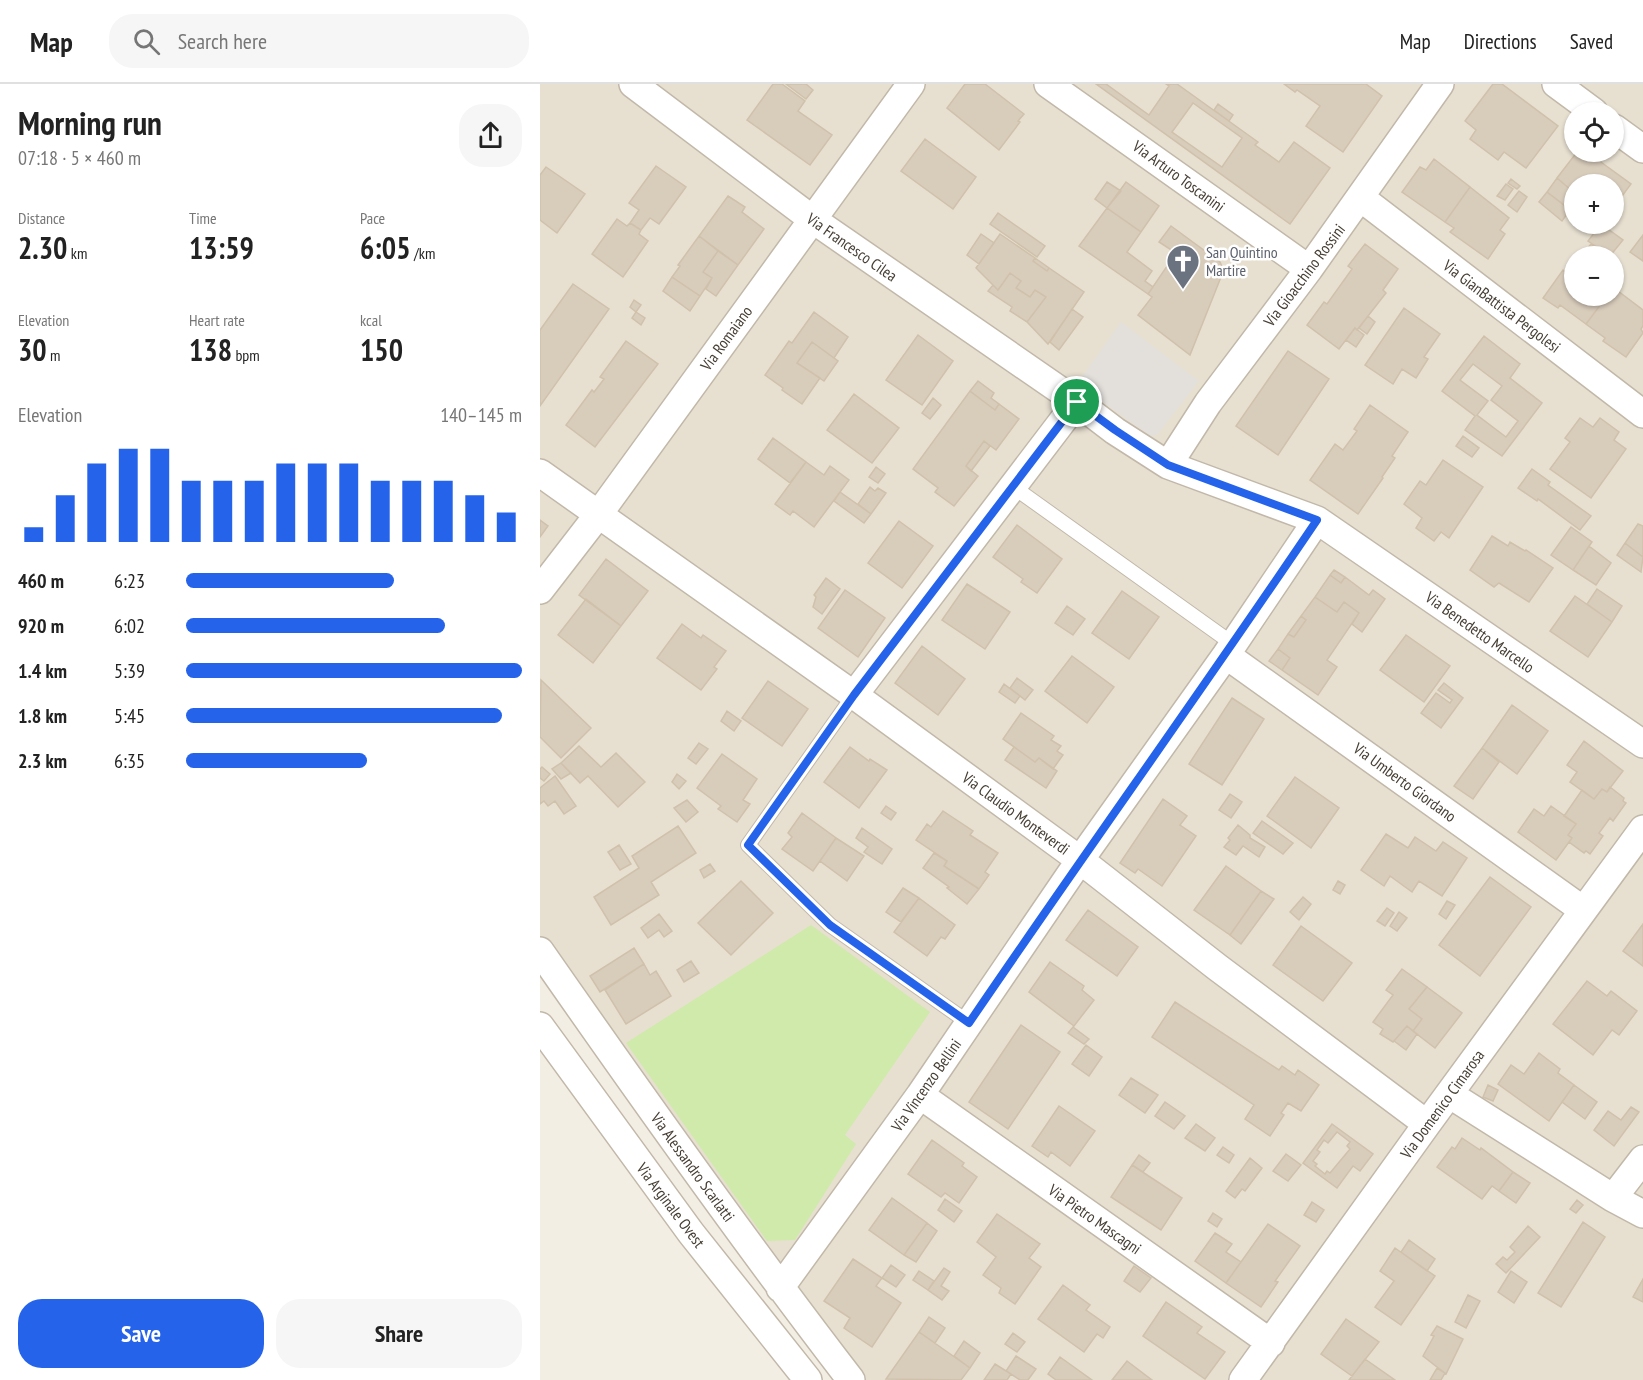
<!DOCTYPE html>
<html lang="en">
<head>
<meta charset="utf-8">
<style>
	body { margin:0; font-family:"PT Sans Narrow",sans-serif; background:#f6f6f6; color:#222; height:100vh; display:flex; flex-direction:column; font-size:22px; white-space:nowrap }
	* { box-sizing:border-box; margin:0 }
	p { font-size:20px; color:#767676 }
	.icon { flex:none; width:33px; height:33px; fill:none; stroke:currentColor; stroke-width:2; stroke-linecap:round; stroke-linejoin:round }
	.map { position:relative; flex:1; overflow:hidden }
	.panel { display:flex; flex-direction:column; background:#fff; width:540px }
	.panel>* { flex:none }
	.tools { position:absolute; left:1024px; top:18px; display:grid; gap:12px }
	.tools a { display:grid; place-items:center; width:60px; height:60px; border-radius:50%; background:#fff; box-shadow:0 2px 4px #0004; font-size:30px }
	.pin { position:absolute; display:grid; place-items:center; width:51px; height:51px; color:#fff; margin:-26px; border:3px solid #fff; border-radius:50%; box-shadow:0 2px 6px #0007 }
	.round { display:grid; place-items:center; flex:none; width:63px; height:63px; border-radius:24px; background:#f6f6f6 }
	.overview { display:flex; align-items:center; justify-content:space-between; height:102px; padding:0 18px }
	h1 { font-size:33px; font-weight:700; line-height:45px }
	.figures { display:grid; grid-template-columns:repeat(3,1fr); gap:9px; height:102px; padding:6px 18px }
	.figures div { display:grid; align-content:center }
	.figures b { font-size:30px; font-weight:700 }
	.figures small { font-size:16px; font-weight:400 }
	.figures p { font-size:16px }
	.chart { height:168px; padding:12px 18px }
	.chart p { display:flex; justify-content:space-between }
	.chart svg { width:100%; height:108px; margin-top:6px; stroke:#2563eb; stroke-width:6 }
	.button { display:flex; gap:12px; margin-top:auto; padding:12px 18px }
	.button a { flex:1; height:69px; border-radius:24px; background:#2563eb; color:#fff; font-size:24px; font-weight:700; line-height:69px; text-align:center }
	.button a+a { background:#f6f6f6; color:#222 }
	ul { padding:0 18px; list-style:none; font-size:20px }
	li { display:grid; grid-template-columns:96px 72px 1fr; align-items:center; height:45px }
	li i { height:15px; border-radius:8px; background:#2563eb }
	header { display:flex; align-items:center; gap:36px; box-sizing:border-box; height:84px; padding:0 30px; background:#fff; border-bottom:2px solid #e0e0e0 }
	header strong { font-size:28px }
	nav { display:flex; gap:33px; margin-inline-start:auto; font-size:21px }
	.search { width:420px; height:54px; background:#f6f6f6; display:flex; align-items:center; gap:15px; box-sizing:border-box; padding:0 21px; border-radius:24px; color:#767676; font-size:22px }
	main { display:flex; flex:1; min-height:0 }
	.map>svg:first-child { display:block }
</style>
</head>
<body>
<header>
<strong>Map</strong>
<div class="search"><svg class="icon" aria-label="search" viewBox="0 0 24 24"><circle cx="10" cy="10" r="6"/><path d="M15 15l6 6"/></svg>Search here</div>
<nav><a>Map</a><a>Directions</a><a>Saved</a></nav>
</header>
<main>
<section class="panel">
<div class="overview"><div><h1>Morning run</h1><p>07:18 · 5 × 460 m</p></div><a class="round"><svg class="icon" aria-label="share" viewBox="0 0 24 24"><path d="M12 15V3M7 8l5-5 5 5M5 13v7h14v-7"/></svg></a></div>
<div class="figures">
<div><p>Distance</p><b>2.30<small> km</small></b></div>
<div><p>Time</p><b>13:59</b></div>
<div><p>Pace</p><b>6:05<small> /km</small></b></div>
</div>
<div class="figures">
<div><p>Elevation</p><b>30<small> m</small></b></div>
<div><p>Heart rate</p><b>138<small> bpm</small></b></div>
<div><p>kcal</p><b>150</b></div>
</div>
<div class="chart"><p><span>Elevation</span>140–145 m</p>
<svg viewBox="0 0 160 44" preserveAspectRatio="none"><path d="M5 44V38M15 44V25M25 44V12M35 44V6M45 44V6M55 44V19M65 44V19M75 44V19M85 44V12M95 44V12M105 44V12M115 44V19M125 44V19M135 44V19M145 44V25M155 44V32"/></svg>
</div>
<ul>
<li><b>460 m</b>6:23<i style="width:62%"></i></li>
<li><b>920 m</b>6:02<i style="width:77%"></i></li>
<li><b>1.4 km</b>5:39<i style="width:100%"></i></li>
<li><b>1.8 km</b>5:45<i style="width:94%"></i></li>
<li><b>2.3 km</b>6:35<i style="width:54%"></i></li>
</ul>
<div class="button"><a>Save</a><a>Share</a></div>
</section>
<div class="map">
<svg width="1103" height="1296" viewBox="0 0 1103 1296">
	<rect width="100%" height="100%" fill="#f3eee4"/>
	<!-- residential -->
	<path fill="#e7e0d1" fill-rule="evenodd" d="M0,0H1103V1296H306L0,885ZM1035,28H1074V68H1035ZM1035,100H1074V140H1035ZM1035,172H1074V212H1035Z"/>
	<!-- green -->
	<path fill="#cfeaaa" d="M271,841L390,928L305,1051L316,1060L255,1156L227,1157L86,959Z"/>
	<!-- parking -->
	<path fill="#e3e0dc" d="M581,238L659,297L617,351L611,352L537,300Z"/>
	<!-- building -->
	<path fill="#d8ccbb" stroke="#d0c1ab" stroke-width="1.5" fill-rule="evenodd" d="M233,0H242L265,17L258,27L292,51L270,81L207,36Z
		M246,0H266L273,6L266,15Z
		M425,0H445L484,30L478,37L480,38L459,66L407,24Z
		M556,0H566L609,31L629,2L626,0H637L718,58L715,61L739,78L754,58L790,84L750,140ZM653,19L702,54L682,83L632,48Z
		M744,0H826L842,12L803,68L766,42L780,22L757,6L755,8Z
		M953,0H962L1018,42L986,84L964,68L958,76L930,55L936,46L925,37Z
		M678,20L693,31L689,37L674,26Z
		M385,55L436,93L413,125L361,87Z
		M1037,68H1051L1056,71L1054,73L1091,100L1074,123V100H1035L1031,106L1017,94Z
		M894,75L930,103L905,138L862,108L880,83L886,86Z
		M116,82L146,103L119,140L110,134L101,146L90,139L99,126L89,119Z
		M6,83L45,110L17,149L0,136V91Z
		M1017,94L1031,106L1035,102V111L1027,123L1007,108Z
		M971,95L980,102L977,105L968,99Z
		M567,98L581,107L567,124L555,115Z
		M586,98L619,122L601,148L567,124Z
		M966,100L973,105L965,116L957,112Z
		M930,103L969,134L960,146L965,150L948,175L910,148L914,144L905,138Z
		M979,107L987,113L977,128L968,121Z
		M1007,108L1030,126L1022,137L999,118Z
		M188,112L205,123L202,128L224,145L198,181L159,152Z
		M567,124L601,148L587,168L612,187L605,197L613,203L608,210L539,162Z
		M458,129L505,162L497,173L450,140Z
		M77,135L87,142L90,139L101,146L99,150L108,157L83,193L52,170Z
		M1061,140L1083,156L1070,172L1048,157Z
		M631,142L680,178L683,185L681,193L650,271L598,231L612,213L608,210L636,169L619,158Z
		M441,150L454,159L439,180L427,171Z
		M460,150L495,174L493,177L507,187L509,184L544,208L508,260L487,238L506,213L495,206L490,213L476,204L481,197L470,189L458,206L436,184Z
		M1103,151V177L1090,168Z
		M159,152L178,167L163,188L172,194L160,212L132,193L140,182L138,181Z
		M825,160L858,185L843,206L846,209L817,246L815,244L799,265L767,241L784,218L787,220L812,185L808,182Z
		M1051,160L1065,171L1064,172H1051L1044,168Z
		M178,167L198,181L176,212L166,205L172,194L163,188Z
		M495,174L509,184L507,187L493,177Z
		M1035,178V212H1067L1046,240L1020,221L1018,224L1003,214L1023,186L1027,189Z
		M470,189L481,197L476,204L490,213L495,206L506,213L487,238L470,227L472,223L448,207L453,201L458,206Z
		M132,193L160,212L150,227L123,207Z
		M33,200L69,225L0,322V246Z
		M1074,204L1103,226V242L1101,245L1103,249L1086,273L1063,257L1065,254L1046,240L1067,212H1074Z
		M94,216L101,221L96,228L90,223Z
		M864,224L900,250L884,273L888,275L876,294L862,285L853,300L825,281Z
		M532,225L543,233L519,266L510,258Z
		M96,228L105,234L101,241L92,234Z
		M274,228L308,253L294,274L272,258L257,279L280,294L262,320L242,306L243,304L225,291L249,257L252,259Z
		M828,232L835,238L827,250L819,244Z
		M815,244L824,251L816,263L806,256Z
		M378,251L413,277L382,321L346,296Z
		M944,252L980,280L970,294L1002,319L962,372L925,346L935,332L902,307ZM933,280L962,302L951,316L978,337L966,353L937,331L948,317L920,296Z
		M86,257L118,280L55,363L26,341L52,306L54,308L64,295L60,293Z
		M272,258L298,277L284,297L257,279Z
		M748,267L789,295L738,371L696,342Z
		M438,297L454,309L451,314L459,320L455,326L430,307Z
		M430,307L455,326L459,320L479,335L456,366L444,357L426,382L438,392L414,422L395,408L398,404L373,385Z
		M314,310L359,344L332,379L287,346Z
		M393,314L401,321L390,335L382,329Z
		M830,321L868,348L852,372L855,374L842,393L843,394L818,430L770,396L795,360L803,366L817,347L814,345Z
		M1040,334L1053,343L1060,334L1079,348L1074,356L1086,365L1051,414L1010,385L1030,358L1025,354Z
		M923,352L939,364L932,373L916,362Z
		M233,354L266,378L250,399L218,375Z
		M444,357L450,362L431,387L426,382Z
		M903,376L943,403L909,454L901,448L894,457L876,444L882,434L864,420L880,397L886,401Z
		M266,378L284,391L290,382L309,396L274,443L253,427L250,431L235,420Z
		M336,383L345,390L338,399L329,393Z
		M992,385L1010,398L1008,401L1051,432L1040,446L998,415L997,417L978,404Z
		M330,403L335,407L338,404L346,409L331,430L318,420Z
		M300,408L331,430L324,439L294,417Z
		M0,436L8,442L0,453Z
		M359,437L393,462L362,504L328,479Z
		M1098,440L1103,442V473L1085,459Z
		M477,441L522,475L497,509L481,498L483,495L453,473Z
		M1031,443L1052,458L1033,486L1011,471Z
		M952,452L968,462L970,458L985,467L986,466L1013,484L989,518L959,499L954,503L930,486Z
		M1085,459L1103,473L1101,488L1077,471Z
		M1049,462L1071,479L1056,501L1033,486Z
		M66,475L108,507L81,542L39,511Z
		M794,486L805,493L801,499L790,491Z
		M790,491L801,499L805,493L829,511L833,506L845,515L822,548L812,540L819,529L804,518L797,528L775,513Z
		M286,494L300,505L282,530L273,523L276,513L274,511Z
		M427,500L470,528L445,565L402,536Z
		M1057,505L1082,522L1072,538L1047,520Z
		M305,506L345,534L318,573L278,544Z
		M582,507L619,533L589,575L552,549Z
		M1035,512L1072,538L1048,573L1010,547Z
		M775,513L797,528L804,518L819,529L787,576L797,583L778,611L742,586L750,574L738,565L748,550L754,553L766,536L761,532Z
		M46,515L81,542L53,579L18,551Z
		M527,522L545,535L533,551L515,539Z
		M761,532L766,536L754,553L748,550Z
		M142,540L161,554L163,551L186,567L174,583L177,585L161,606L117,574Z
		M866,551L910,582L884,618L840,586Z
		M382,562L425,595L398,631L355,599Z
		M738,565L750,574L742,586L729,577Z
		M532,572L574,603L547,639L505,607Z
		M477,594L493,606L485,616L470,604Z
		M1,596L51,644L21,674L0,653Z
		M228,597L268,625L242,662L202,634Z
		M904,599L923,614L901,644L881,629L896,609L910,619L912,616L898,606Z
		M464,600L480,612L475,619L459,608Z
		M692,614L724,635L682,701L649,680Z
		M972,621L1008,647L977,690L942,664Z
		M187,627L201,637L194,647L181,637Z
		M481,629L514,652L511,656L521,662L517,667L523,671L513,685L499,674L495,678L463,655Z
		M1044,657L1083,687L1067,708L1062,705L1054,715L1030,698L1037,688L1027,681Z
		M159,659L168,665L156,680L148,674Z
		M39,662L61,683L76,669L105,698L78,723L48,692L40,699L21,679Z
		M310,663L329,677L330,675L347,686L319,724L284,698Z
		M474,663L495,678L499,674L517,687L506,704L465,676Z
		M942,664L959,678L933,715L914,702Z
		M182,670L217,695L203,716L210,720L197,738L178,725L181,722L157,704Z
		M21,679L31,689L21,695L12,685Z
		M2,683L10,690L4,697L0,694V685Z
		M137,690L146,697L139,705L132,698Z
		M15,692L36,722L24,730L15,717L8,722L4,717L0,720V704Z
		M755,693L799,724L771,764L727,732Z
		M1070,703L1084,714L1083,717L1086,719L1073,737L1070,734L1059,749L1063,752L1050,770L1046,767L1044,769L1029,758L1032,754L1028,751L1036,740L1024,732L1042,706L1054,715L1062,705L1067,708Z
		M690,710L702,718L691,734L679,726Z
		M623,715L647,732L640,741L656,752L622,802L598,785L595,789L580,779Z
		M147,716L158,728L146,738L134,724Z
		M346,722L356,729L351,736L341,729Z
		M1011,722L1036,740L1028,751L1032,754L1016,776L978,748L994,725L1004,732Z
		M403,727L433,747L430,751L458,769L445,788L449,791L439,805L404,782L407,777L376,756L387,740L391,743Z
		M262,729L296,754L273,787L242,765L252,753L248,749Z
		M722,737L753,759L743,770L713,749Z
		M698,741L710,751V754L725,763L719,773L703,762L696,771L684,763L690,756L688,754Z
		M138,742L156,769L111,798L119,811L71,841L54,813L99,784L92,772Z
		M322,744L352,765L342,780L324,768L328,763L316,754Z
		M846,750L868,764L875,753L896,767L903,758L927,774L902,812L879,797L872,808L850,792L844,802L821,786Z
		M296,754L324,772L307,797L280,777Z
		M79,761L91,780L80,786L68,768Z
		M394,769L407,777L404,782L439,805L427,820L407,804L409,803L383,784Z
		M170,780L175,787L164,794L160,786Z
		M686,782L721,807L690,851L654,826Z
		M950,793L991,823L940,892L899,861Z
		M201,797L233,829L191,871L158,839Z
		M798,797L805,801L800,810L793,806Z
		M363,804L379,814L361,838L346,828Z
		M721,807L734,815L701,860L690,851Z
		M763,813L771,820L759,836L750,828Z
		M379,814L415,841L405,855L401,853L387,872L354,848Z
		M907,817L915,821L906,835L899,830Z
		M847,824L854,829L845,842L837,837Z
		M548,826L598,863L577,892L526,856Z
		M859,828L867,834L857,847L850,842Z
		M119,830L132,847L124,853L119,846L108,854L101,844Z
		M1103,840V882L1083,867Z
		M761,842L812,879L783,917L733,881Z
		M94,864L104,880L60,908L50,892Z
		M151,877L159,889L144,898L137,886Z
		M510,878L544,902L542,906L554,916L534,942L489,908Z
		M104,880L110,891L116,887L131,912L86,940L65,906Z
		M862,885L887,903L869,925L882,935L873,947L867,942L853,958L840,950L843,945L833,938L853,911L846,906Z
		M1047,897L1067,912L1071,907L1097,927L1079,951L1072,946L1053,971L1013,940Z
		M887,903L922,929L895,964L873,947L882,935L869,925Z
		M635,918L739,986L742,982L755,991L758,986L779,1001L761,1027L748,1019L741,1029L744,1031L730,1052L705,1035L714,1021L612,953Z
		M481,941L520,968L468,1045L429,1018Z
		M867,942L877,950L866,966L854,957Z
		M533,943L549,955L544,960L528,949Z
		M546,961L562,973L549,992L532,980Z
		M999,969L1020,985L1018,989L1034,1001L1009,1037L958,1000L971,981L984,990Z
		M591,994L618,1011L605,1029L579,1011Z
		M948,1001L958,1006L953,1017L943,1013Z
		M1034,1001L1057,1018L1045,1035L1022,1018Z
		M625,1018L645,1032L634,1045L615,1032Z
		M519,1022L555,1047L530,1082L511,1068L508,1073L492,1062Z
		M1091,1023L1099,1028L1074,1062L1054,1046L1068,1027L1081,1036Z
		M656,1040L675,1054L665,1067L645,1054Z
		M792,1040L833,1070L820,1087L813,1082L797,1104L763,1079ZM797,1048L810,1058L807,1062L810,1065L790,1089L787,1087L785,1090L775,1082L777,1080L773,1077L780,1068L777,1066L784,1056L788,1059Z
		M922,1054L940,1066L941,1064L973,1088L959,1107L952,1102L942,1115L897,1083L912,1063L915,1065Z
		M392,1056L424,1079L422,1082L437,1093L419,1119L405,1109L401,1113L368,1090Z
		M683,1063L694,1071L689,1079L677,1071Z
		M746,1070L761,1081L748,1097L733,1087Z
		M599,1071L610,1079L603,1088L592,1081Z
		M710,1074L722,1084L705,1107L702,1105L695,1114L686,1107Z
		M592,1081L642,1114L621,1146L571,1113Z
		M973,1088L990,1099L976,1119L959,1107Z
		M352,1114L387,1139L364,1171L329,1146Z
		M405,1115L422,1127L414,1138L398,1126Z
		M1037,1116L1043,1121L1036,1129L1030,1125Z
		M772,1118L784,1126L776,1138L764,1131Z
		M673,1129L682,1135L677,1143L668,1137Z
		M457,1130L500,1160L489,1174L501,1183L475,1220L459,1209L461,1204L443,1191L456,1173L437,1158Z
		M1043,1138L1065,1153L1021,1223L998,1209Z
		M387,1139L397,1147L376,1178L364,1171Z
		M728,1140L760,1162L735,1197L738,1198L721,1223L686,1199Z
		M988,1142L1000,1153L966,1189L956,1180L963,1173L967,1176L975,1168L970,1163Z
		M675,1149L692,1160L686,1168L701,1178L686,1199L655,1177Z
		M869,1156L895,1175L887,1187L861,1168Z
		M855,1164L895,1192L861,1241L835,1223L854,1197L840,1187Z
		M313,1175L342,1194L336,1202L361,1219L332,1263L304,1244L310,1234L284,1217Z
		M351,1181L365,1191L356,1203L342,1194Z
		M594,1182L611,1194L600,1208L584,1197Z
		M404,1184L410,1188L401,1202L409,1207L402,1216L388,1206Z
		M379,1187L394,1197L388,1206L373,1196Z
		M971,1187L987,1198L974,1219L958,1208Z
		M1103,1195V1218L1093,1213Z
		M523,1201L550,1221L546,1226L570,1243L563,1254L557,1250L544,1268L498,1235Z
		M928,1211L940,1217L926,1244L915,1238Z
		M626,1218L662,1243L657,1249L685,1268L665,1295L603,1252Z
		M389,1233L405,1244L395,1259L379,1248Z
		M806,1235L839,1258L812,1292L781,1270Z
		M897,1242L923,1255L906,1290L883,1272L894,1252L891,1251Z
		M379,1248L430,1284L421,1296L346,1295Z
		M473,1249L485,1258L477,1268L465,1260Z
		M424,1257L440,1269L430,1284L414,1272Z
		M476,1272L496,1285L488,1296H480L466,1287Z
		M520,1273L552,1296H516L508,1290Z
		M825,1275L855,1296H809Z
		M587,1277L612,1296H572Z
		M455,1280L471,1290L467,1296H444Z
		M897,1284L905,1289L901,1296H890Z"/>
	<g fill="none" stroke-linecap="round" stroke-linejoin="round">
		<defs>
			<path id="lane" d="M472,402L693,560
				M314,611L208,761L290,841L429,939"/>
			<path id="street" d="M93,0L272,135L537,318L575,347L628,381L777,436L1103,660
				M508,0L769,185
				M1016,0L1054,28
				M1074,44L1103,65
				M821,114L1103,330
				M628,381L668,319L769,185L900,0
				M0,389L314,611L540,776L677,883L887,1040
				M0,506L58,431L371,0
				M686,571L1043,826
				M314,611L537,318
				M0,867C101,1012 203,1156 311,1296
				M0,942L151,1149L268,1296
				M909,1010L1073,1114L1103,1130
				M380,1011L731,1259
				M1073,1114L1103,1075
				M240,1204L380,1011L540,776L686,571L777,436
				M703,1296L887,1040L1103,745"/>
		</defs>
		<!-- lane casing -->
		<use href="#lane" stroke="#c2b8a9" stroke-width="16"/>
		<!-- street casing -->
		<use href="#street" stroke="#c2b8a9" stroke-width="30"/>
		<!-- lane -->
		<use href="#lane" stroke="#fff" stroke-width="14"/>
		<!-- street -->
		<use href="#street" stroke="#fff" stroke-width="27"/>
	</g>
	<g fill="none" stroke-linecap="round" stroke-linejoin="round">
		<defs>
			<path id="route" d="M537,318L575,346L628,381L777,436C663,605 544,770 429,939L290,841L208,761L314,611Z"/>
		</defs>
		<!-- route casing -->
		<use href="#route" stroke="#fff" stroke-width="12"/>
		<!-- route -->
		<use href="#route" stroke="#2563eb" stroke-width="8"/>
	</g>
	<!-- icons -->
	<defs>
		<symbol id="church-pin" viewBox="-11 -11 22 30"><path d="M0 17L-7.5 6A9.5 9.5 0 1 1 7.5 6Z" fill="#6b7280" stroke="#fff"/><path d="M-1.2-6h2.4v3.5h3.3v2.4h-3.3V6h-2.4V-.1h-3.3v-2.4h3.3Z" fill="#fff"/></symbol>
	</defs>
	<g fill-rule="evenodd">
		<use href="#church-pin" x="624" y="158" width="38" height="52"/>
	</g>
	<g text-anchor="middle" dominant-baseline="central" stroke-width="5" stroke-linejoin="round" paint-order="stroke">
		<!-- street labels -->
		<g font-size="16" fill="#453e33" stroke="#fff">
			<text transform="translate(639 92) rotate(36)">Via Arturo Toscanini</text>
			<text transform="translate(312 163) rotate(35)">Via Francesco Cilea</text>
			<text transform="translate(764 191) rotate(-53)">Via Gioacchino Rossini</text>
			<text transform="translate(962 222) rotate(37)">Via GianBattista Pergolesi</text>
			<text transform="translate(186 254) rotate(-54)">Via Romaiano</text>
			<text transform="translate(940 548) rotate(35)">Via Benedetto Marcello</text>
			<text transform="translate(865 698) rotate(36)">Via Umberto Giordano</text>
			<text transform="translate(476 729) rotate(36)">Via Claudio Monteverdi</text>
			<text transform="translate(386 1001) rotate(-55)">Via Vincenzo Bellini</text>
			<text transform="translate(902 1020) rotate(-54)">Via Domenico Cimarosa</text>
			<text transform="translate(153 1083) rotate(54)">Via Alessandro Scarlatti</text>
			<text transform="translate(131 1121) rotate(53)">Via Arginale Ovest</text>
			<text transform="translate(555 1135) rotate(35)">Via Pietro Mascagni</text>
		</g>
		<!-- worship labels -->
		<g font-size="16" fill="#5b616d" stroke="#fff" text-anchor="start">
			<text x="666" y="168">San Quintino<tspan x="666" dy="18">Martire</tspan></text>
		</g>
	</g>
</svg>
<div class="tools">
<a><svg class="icon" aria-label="locate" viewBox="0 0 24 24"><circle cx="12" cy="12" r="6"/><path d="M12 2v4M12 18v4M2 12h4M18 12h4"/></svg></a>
<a>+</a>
<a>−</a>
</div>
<div class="pin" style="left:537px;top:318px;background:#1e9e55"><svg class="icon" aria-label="arrive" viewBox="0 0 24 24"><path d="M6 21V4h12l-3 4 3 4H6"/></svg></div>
</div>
</main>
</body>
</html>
